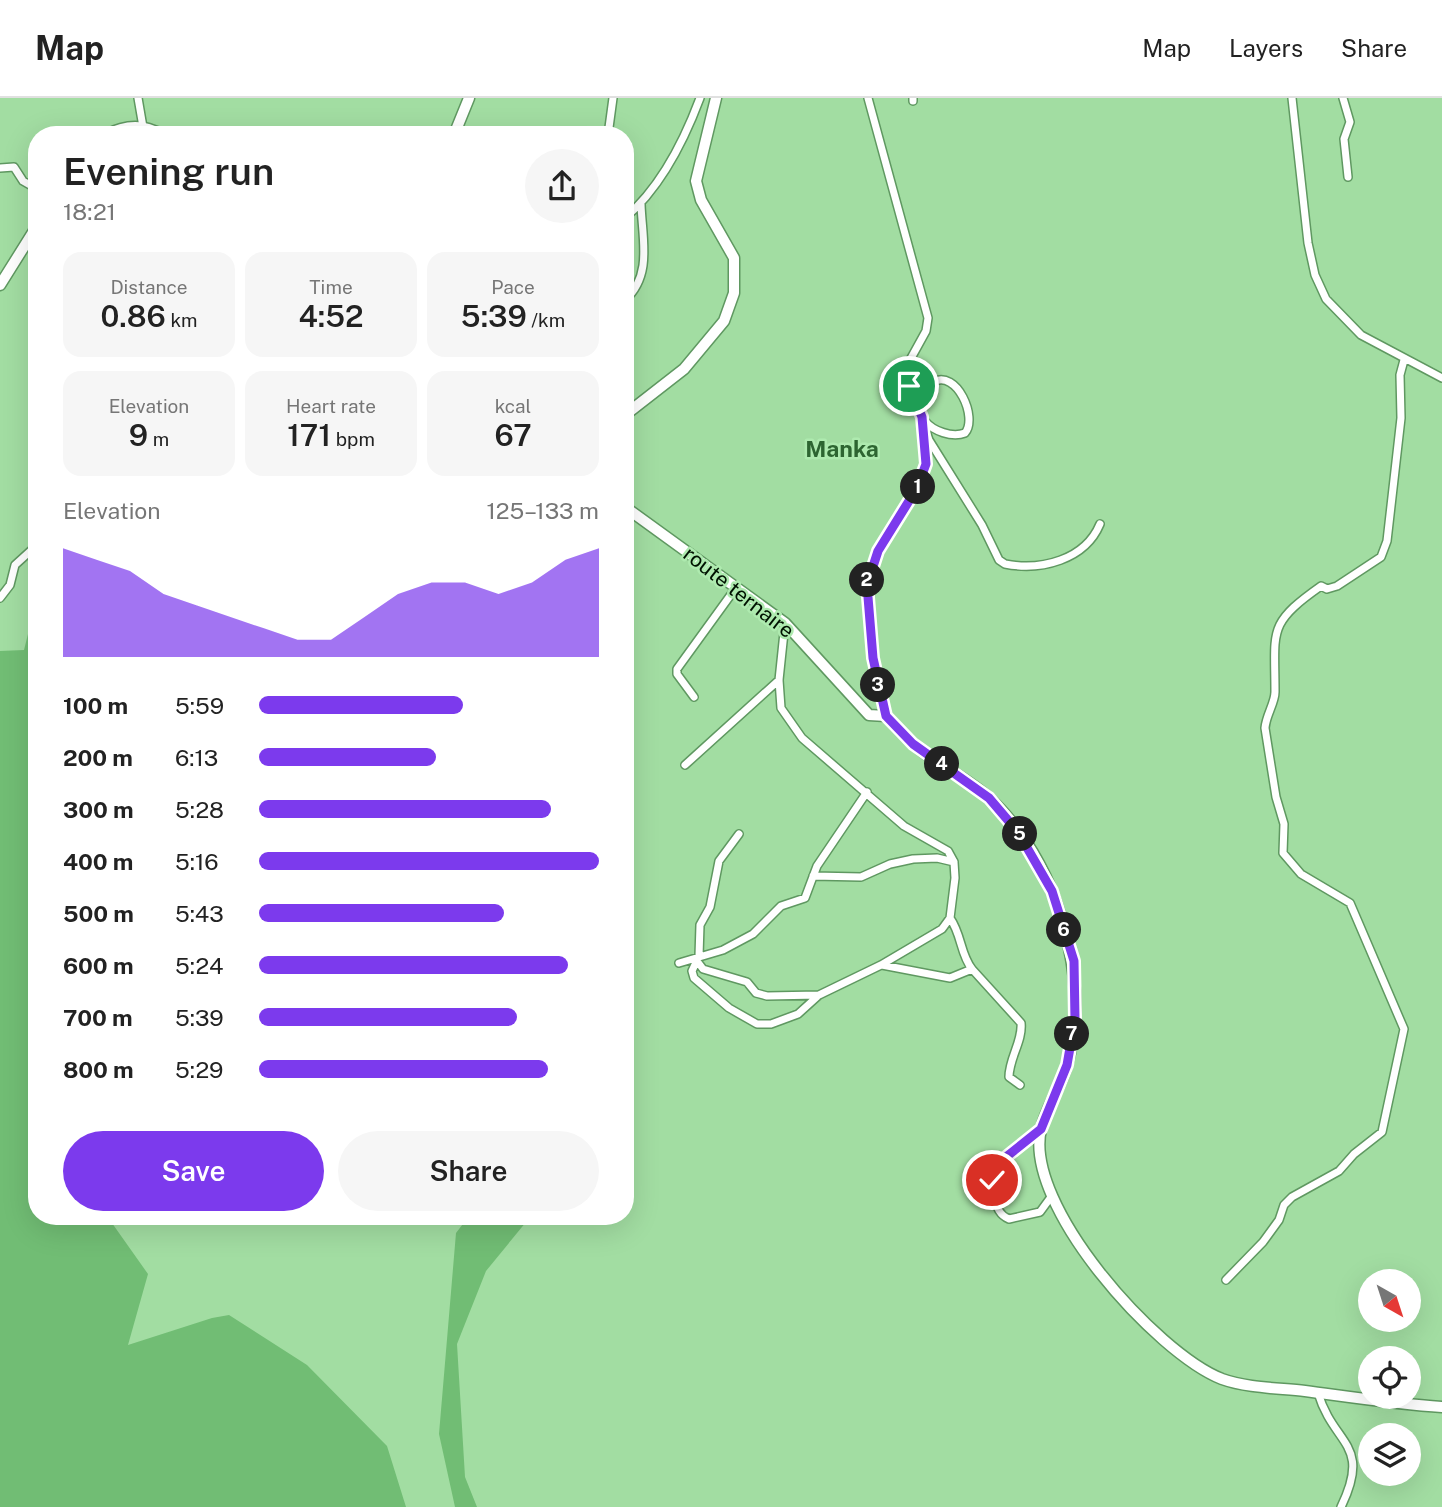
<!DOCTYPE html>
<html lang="en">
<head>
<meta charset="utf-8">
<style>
	body { margin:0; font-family:"Public Sans",sans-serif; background:#f6f6f6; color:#222; height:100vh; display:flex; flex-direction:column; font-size:26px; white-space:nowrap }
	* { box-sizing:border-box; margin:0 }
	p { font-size:23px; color:#767676 }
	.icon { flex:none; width:38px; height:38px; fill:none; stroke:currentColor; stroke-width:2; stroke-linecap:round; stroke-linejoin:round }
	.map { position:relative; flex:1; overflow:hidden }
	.drawer { position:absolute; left:28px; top:28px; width:606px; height:1099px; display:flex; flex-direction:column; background:#fff; border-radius:28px; box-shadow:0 7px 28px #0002 }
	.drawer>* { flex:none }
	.needle { width:46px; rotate:141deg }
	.fabs { position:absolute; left:1358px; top:1171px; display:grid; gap:14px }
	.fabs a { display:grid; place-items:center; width:63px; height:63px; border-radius:50%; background:#fff; box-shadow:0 7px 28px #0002; font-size:35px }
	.pin { position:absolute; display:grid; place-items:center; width:60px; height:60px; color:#fff; margin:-30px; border:4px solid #fff; border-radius:50%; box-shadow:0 2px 7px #0007 }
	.km { position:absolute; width:35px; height:35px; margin:-18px; border-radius:50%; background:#222; color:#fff; font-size:19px; line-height:35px; text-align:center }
	.round { display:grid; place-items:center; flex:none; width:74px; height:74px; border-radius:37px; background:#f6f6f6 }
	.overview { display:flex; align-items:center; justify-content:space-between; height:119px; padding:0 35px }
	h1 { font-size:38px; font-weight:600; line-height:52px }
	.figures { display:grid; grid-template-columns:repeat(3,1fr); gap:10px; height:119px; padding:7px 35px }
	.figures div { display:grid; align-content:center; border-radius:18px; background:#f6f6f6; text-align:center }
	.figures b { font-size:30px; font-weight:600 }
	.figures small { font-size:19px; font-weight:400 }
	.figures p { font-size:19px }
	.chart { height:196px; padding:14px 35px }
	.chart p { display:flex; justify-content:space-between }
	.chart svg { width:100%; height:126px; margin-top:7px; fill:#7c3aed; opacity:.7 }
	.primary-button { display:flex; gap:14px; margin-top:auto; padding:14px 35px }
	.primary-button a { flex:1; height:80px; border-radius:42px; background:#7c3aed; color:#fff; font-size:28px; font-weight:600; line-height:80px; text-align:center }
	.primary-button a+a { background:#f6f6f6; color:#222 }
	ul { padding:0 35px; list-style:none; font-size:23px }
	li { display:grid; grid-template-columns:112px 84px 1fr; align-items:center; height:52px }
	li i { height:18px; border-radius:9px; background:#7c3aed }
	header { display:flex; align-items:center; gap:42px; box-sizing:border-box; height:98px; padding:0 35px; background:#fff; border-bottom:2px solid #e0e0e0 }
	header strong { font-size:33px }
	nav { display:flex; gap:38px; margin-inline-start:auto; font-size:24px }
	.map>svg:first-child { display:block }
</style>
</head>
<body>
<header>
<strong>Map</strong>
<nav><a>Map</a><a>Layers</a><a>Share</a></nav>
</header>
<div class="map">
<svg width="1442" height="1409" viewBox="0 0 1442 1409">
	<rect width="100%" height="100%" fill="#a2dda2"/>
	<!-- green -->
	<path fill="#71bd74" d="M37,500V1007L31,1012L37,1020V1118H107L148,1176L128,1247L212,1220L229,1217L307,1267L387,1348L406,1409H0V553L24,552Z
		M469,1118H531L486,1173L457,1246L465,1379L477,1409H455L439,1336L456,1135Z"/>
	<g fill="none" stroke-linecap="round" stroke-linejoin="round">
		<defs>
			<path id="street" d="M138,0L143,29
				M868,0L928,220L926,233L910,262L908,275L912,301L922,319L926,366L917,390L878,453L867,487L873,560L886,618
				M913,0V3
				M1292,0L1308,145L1315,177L1326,201L1361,237L1442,280
				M1343,0L1350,24L1344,41L1348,79
				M608,37L613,0
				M0,70L14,69L23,83L37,91
				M625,120C660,90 684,43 700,0
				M625,202C653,177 642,140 641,106
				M37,260V271
				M912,301L919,302C924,296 927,287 933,284C957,271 978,320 965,335C952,340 933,333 925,323
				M925,330L929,342L982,427L999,462L1005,466C1041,473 1085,462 1100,426
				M0,500L10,487L15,467L37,447
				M694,599L677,576V571L735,491
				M685,667L779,582
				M739,736L719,763L710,809L700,827L699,858L692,873L694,880L729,910L757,926H771L798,916L819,897L881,867L942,831L950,820L955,780L954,764L948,753L904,728L802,640L781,610L779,582L785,525
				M813,778L861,779L890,766L913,761L937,760L954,764
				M950,820C962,837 960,856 972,871
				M697,863L703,871L747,884L756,895L767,898L819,897
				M679,865L723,852L753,836L781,808L805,800L817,768L867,694
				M882,867L950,880L972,871L1021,925C1023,943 1009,960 1009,979L1020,987
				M1041,1031C1020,1052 987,1064 994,1099C997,1109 999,1117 1009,1121L1040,1114L1051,1099
				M1226,1182L1263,1144L1279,1122L1284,1107L1292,1099L1339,1073L1354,1056L1382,1034L1404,931L1350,805L1301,776L1283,755L1284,726L1276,699L1265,630C1266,617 1275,605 1275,594C1275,532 1267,526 1321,488L1327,491L1337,488L1381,459L1387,443L1401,320L1400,277L1404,262
				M1318,1295C1334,1348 1372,1345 1341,1409"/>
			<path id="secondary" d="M106,37C125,27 144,26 162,37
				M454,37L469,0
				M0,187L37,128
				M625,317L684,271L724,223L734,195V160L701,102L696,83L716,0
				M625,409L785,525L869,617L886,618C894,627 902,636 912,645C935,666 966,679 989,700C1015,723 1038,759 1051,791C1073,847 1084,908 1067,967C1061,989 1046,1009 1041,1031C1023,1107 1156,1255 1222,1281C1247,1290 1278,1290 1305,1293C1351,1299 1396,1306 1442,1309"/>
		</defs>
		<!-- street casing -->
		<use href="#street" stroke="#5f9861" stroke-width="10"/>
		<!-- secondary casing -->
		<use href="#secondary" stroke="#5f9861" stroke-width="13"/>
		<!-- street -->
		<use href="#street" stroke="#fff" stroke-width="7"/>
		<!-- secondary -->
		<use href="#secondary" stroke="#fff" stroke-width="10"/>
	</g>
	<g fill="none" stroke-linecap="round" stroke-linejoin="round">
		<defs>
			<path id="route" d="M909,288L922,319L926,366L917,390L878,453L867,487L873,560L886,618L913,646L989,700L1018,734L1052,793L1074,863L1075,921L1067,967L1041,1031L1006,1059L992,1082"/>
		</defs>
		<!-- route casing -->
		<use href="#route" stroke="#fff" stroke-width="14"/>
		<!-- route -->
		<use href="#route" stroke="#7c3aed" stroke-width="9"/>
	</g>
	<g text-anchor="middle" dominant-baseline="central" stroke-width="5" stroke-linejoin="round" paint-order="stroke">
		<!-- street labels -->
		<g font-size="21" fill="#001201" stroke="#aeeaaf">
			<text transform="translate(739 494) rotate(38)">route ternaire</text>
		</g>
		<!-- neighbourhood labels -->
		<g font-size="23" font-weight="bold" fill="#2d6531" stroke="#aeeaaf">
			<text x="842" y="350">Manka</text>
		</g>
	</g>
</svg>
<div class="fabs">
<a><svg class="needle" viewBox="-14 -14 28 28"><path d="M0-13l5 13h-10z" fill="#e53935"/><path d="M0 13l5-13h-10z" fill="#767676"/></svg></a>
<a><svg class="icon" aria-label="locate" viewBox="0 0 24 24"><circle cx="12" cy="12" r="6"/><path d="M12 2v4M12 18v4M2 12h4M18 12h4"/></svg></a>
<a><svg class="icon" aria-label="layers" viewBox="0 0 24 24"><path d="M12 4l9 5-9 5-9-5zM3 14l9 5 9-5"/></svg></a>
</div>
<div class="pin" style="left:909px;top:288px;background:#1e9e55"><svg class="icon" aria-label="arrive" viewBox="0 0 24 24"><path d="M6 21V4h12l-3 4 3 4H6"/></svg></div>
<div class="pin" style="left:992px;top:1082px;background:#d93025"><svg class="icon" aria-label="check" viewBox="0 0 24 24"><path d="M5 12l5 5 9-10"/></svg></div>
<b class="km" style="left:918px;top:389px">1</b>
<b class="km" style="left:867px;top:482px">2</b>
<b class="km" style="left:878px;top:587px">3</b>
<b class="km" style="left:942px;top:666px">4</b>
<b class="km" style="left:1020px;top:736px">5</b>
<b class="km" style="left:1064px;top:832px">6</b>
<b class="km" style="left:1072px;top:936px">7</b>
<section class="drawer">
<div class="overview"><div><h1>Evening run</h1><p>18:21</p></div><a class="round"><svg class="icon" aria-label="share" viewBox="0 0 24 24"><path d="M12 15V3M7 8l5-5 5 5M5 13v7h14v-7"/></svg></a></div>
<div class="figures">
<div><p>Distance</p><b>0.86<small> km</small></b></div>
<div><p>Time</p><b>4:52</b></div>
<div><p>Pace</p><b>5:39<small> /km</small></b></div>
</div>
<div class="figures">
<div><p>Elevation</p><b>9<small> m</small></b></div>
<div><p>Heart rate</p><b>171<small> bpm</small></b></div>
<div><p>kcal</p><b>67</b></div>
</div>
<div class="chart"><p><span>Elevation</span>125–133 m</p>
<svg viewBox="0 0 160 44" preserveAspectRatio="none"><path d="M0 44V6L10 10L20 14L30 22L40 26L50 30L60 34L70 38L80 38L90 30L100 22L110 18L120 18L130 22L140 18L150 10L160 6V44z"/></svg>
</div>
<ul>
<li><b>100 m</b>5:59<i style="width:60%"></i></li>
<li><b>200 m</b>6:13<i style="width:52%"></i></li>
<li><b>300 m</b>5:28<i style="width:86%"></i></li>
<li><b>400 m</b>5:16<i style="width:100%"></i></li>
<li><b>500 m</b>5:43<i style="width:72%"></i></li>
<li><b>600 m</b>5:24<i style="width:91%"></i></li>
<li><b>700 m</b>5:39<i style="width:76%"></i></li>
<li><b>800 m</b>5:29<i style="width:85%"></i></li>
</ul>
<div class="primary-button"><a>Save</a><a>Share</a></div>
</section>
</div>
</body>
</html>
